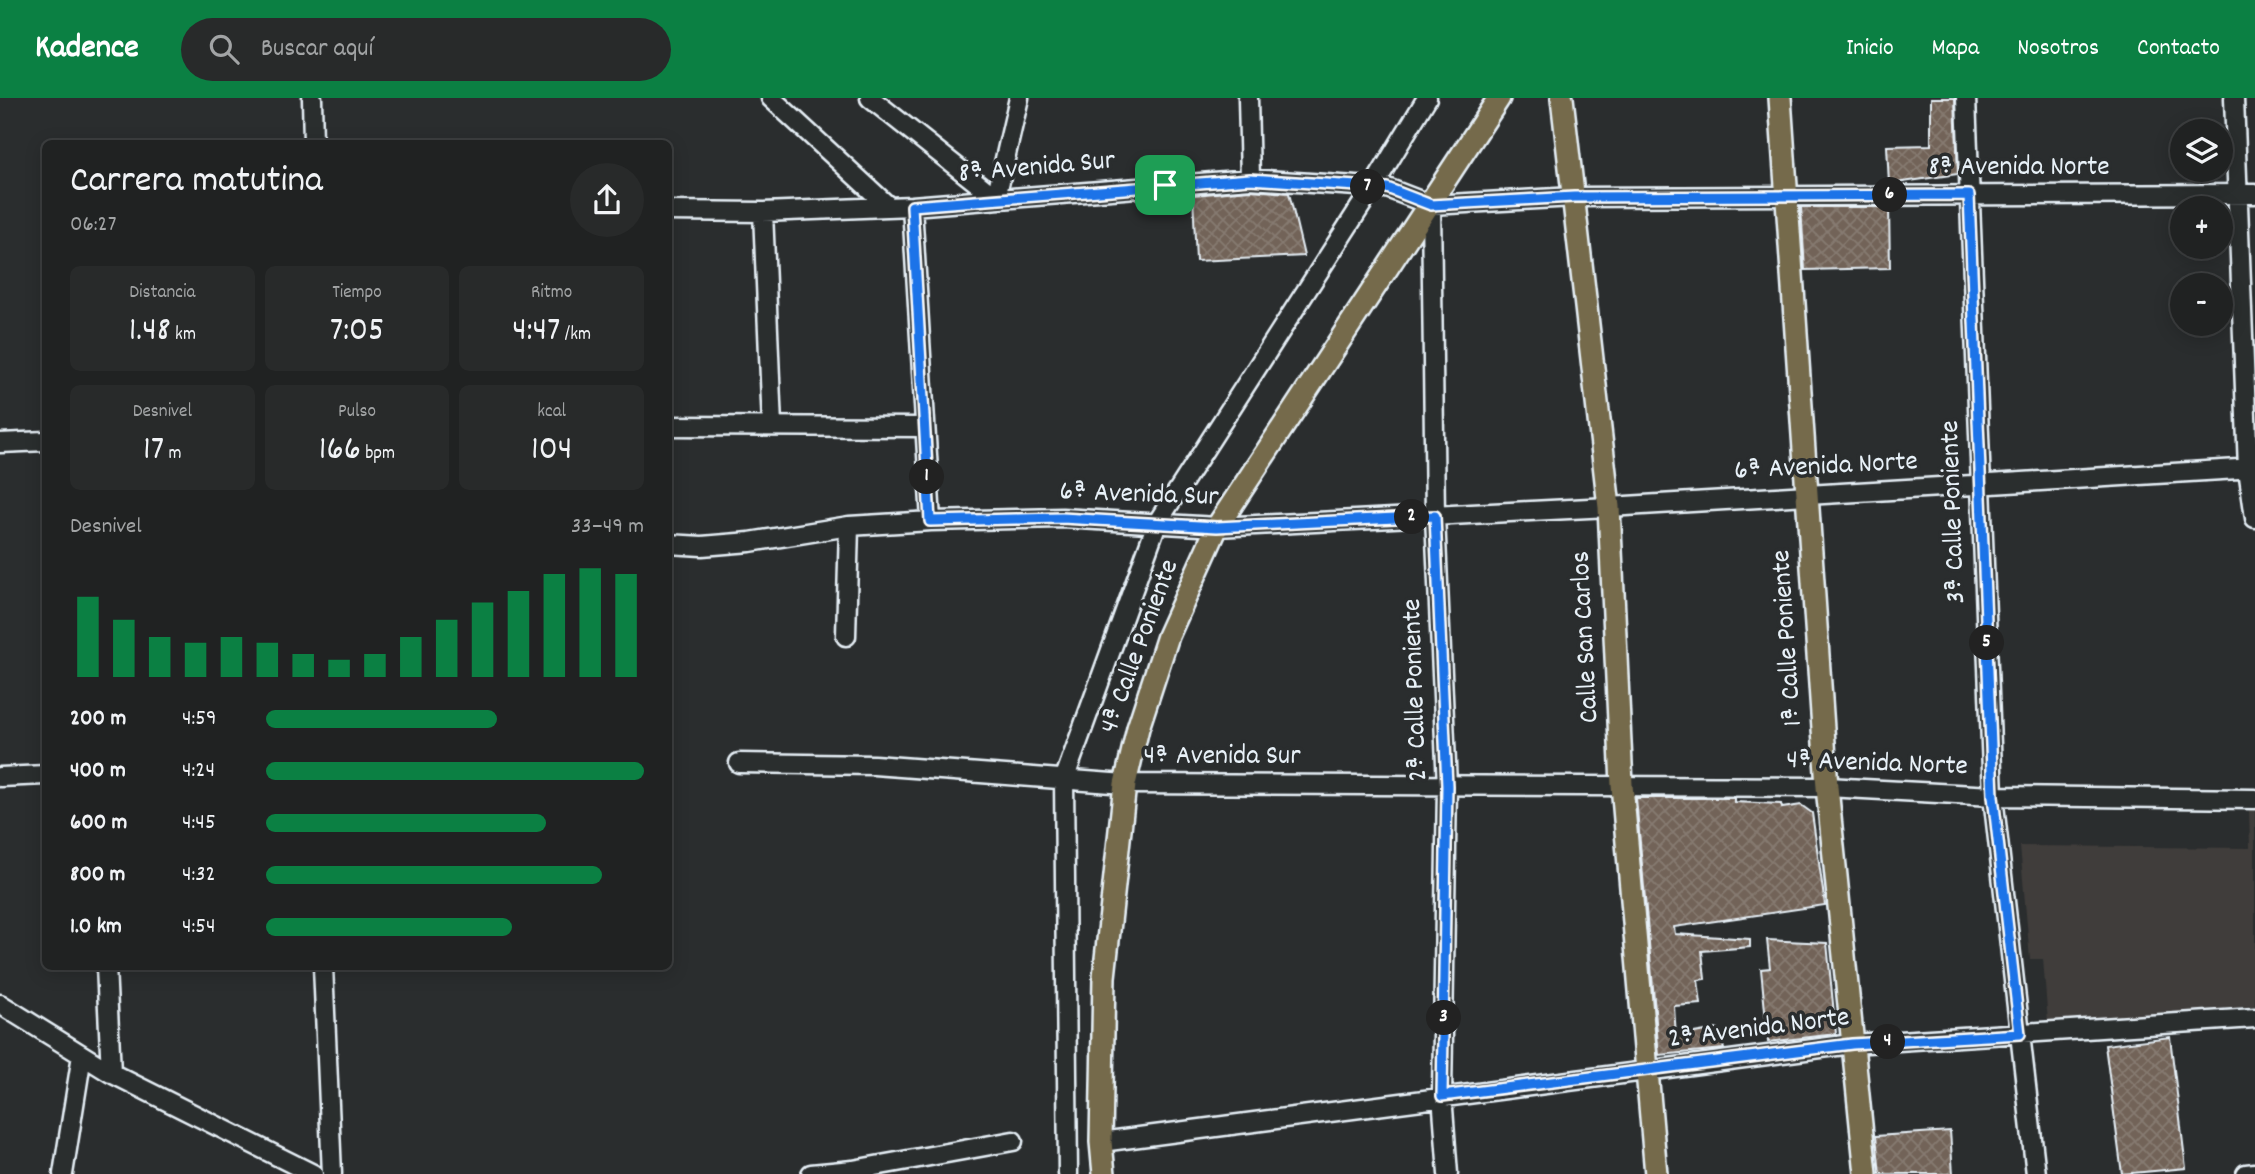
<!DOCTYPE html>
<html lang="es">
<head>
<meta charset="utf-8">
<style>
	body { margin:0; font-family:Dekko,sans-serif; background:#282a2a; color:#f1f3f6; height:100vh; display:flex; flex-direction:column; font-size:26px; white-space:nowrap }
	* { box-sizing:border-box; margin:0 }
	p { font-size:23px; color:#a2a4a5 }
	.icon { flex:none; width:38px; height:38px; fill:none; stroke:currentColor; stroke-width:2; stroke-linecap:round; stroke-linejoin:round }
	.map { position:relative; flex:1; overflow:hidden }
	.side { position:absolute; left:42px; top:42px; width:630px; height:830px; display:flex; flex-direction:column; background:#202222; border-radius:10px; box-shadow:0 4px 18px #0003,0 0 0 2px #3d3f40 }
	.side>* { flex:none }
	.controls { position:absolute; left:2170px; top:21px; display:grid; gap:14px }
	.controls a { display:grid; place-items:center; width:63px; height:63px; border-radius:50%; background:#202222; box-shadow:0 4px 18px #0003,0 0 0 2px #3d3f40; font-size:35px }
	.pin { position:absolute; display:grid; place-items:center; width:60px; height:60px; color:#fff; margin:-30px; border-radius:14px; box-shadow:0 4px 10px #0006 }
	.km { position:absolute; width:35px; height:35px; margin:-18px; border-radius:50%; background:#222; color:#fff; font-size:19px; line-height:35px; text-align:center }
	.round { display:grid; place-items:center; flex:none; width:74px; height:74px; border-radius:37px; background:#282a2a }
	.head { display:flex; align-items:center; justify-content:space-between; height:119px; padding:0 28px }
	h1 { font-size:38px; font-weight:600; line-height:52px }
	.metrics { display:grid; grid-template-columns:repeat(3,1fr); gap:10px; height:119px; padding:7px 28px }
	.metrics div { display:grid; align-content:center; border-radius:10px; background:#282a2a; text-align:center }
	.metrics b { font-size:35px; font-weight:600 }
	.metrics small { font-size:19px; font-weight:400 }
	.metrics p { font-size:19px }
	.chart { height:196px; padding:14px 28px }
	.chart p { display:flex; justify-content:space-between }
	.chart svg { width:100%; height:126px; margin-top:7px; stroke:#0b8043; stroke-width:6 }
	ul { padding:0 28px; list-style:none; font-size:23px }
	li { display:grid; grid-template-columns:112px 84px 1fr; align-items:center; height:52px }
	li i { height:18px; border-radius:9px; background:#0b8043 }
	header { display:flex; align-items:center; gap:42px; box-sizing:border-box; height:98px; padding:0 35px; background:#0b8043; color:#fff }
	header strong { font-size:33px }
	nav { display:flex; gap:38px; margin-inline-start:auto; font-size:24px }
	.search { width:490px; height:63px; background:#282a2a; display:flex; align-items:center; gap:18px; box-sizing:border-box; padding:0 24px; border-radius:38px; color:#a2a4a5; font-size:26px }
	.map>svg:first-child { display:block }
</style>
</head>
<body>
<header>
<strong>Kadence</strong>
<div class="search"><svg class="icon" aria-label="search" viewBox="0 0 24 24"><circle cx="10" cy="10" r="6"/><path d="M15 15l6 6"/></svg>Buscar aquí</div>
<nav><a>Inicio</a><a>Mapa</a><a>Nosotros</a><a>Contacto</a></nav>
</header>
<div class="map">
<svg width="2255" height="1076" viewBox="0 0 2255 1076">
	<defs>
		<pattern id="building-cross-hatch" width="8" height="8" patternUnits="userSpaceOnUse" patternTransform="scale(1.75)"><rect width="8" height="8" fill="#726358"/><path d="M0 0l8 8M0 8l8-8" fill="none" stroke="#867a71"/></pattern>
	</defs>
	<rect width="100%" height="100%" fill="#2a2d2e"/>
	<filter id="ink" filterUnits="userSpaceOnUse"><feTurbulence type="fractalNoise" baseFrequency=".0143" numOctaves="2"/><feDisplacementMap in="SourceGraphic" scale="14" xChannelSelector="R" yChannelSelector="G"/><feConvolveMatrix kernelMatrix="1 2 1 2 8 2 1 2 1" color-interpolation-filters="sRGB"/></filter>
	<g filter="url(#ink)">
		<!-- built -->
		<path fill="#403d3b" d="M2249,711H2255V908L2048,925L2043,861H2030L2020,748L2250,750Z"/>
		<!-- building -->
		<path fill="url(#building-cross-hatch)" stroke="#e8f1f8" stroke-width="2" d="M1931,0H1955L1958,76L1889,86L1887,48L1931,47Z
			M1250,92L1289,95L1304,158L1196,163L1193,97Z
			M1801,109H1889L1890,170L1805,172Z
			M1636,700H1734V704L1781,706L1782,710L1801,707L1812,715L1825,807L1674,829L1675,836L1750,841V849L1702,853L1705,881L1698,882L1701,906L1674,908L1676,938L1718,931L1724,951L1659,957Z
			M1767,842L1827,845L1836,936L1768,944L1761,871L1770,870Z
			M2170,939L2186,1070L2122,1076L2105,947Z
			M1950,1033L1953,1076H1880L1876,1038Z"/>
		<g fill="none" stroke-linecap="round" stroke-linejoin="round">
			<defs>
				<path id="minor" d="M312,0L313,46
					M771,0L888,108
					M870,0L996,100L1019,0
					M1248,0L1250,81
					M1966,0L1993,698L2036,1076
					M2234,0L2248,371L2255,420
					M1431,107L1435,418L1447,688L1442,997L1448,1076
					M912,108L931,423
					M668,113L763,114L912,108L1250,81L1387,90L1431,107L1574,99L2255,96
					M763,114L772,328
					M668,328L923,329
					M0,345L46,343
					M668,446L702,448L750,444L849,428L931,423L1062,420L1217,429L1609,409L2255,370
					M846,538L849,428
					M739,665L874,667L1125,686L1827,689L1993,698L2255,701
					M0,679L46,677
					M106,868L111,975
					M323,868L332,1076
					M0,906L111,975L313,1076
					M1101,1044L1852,946L2255,920
					M63,1076L82,957
					M811,1076L853,1072L1013,1043
					M1068,1076L1064,682L1157,425L1373,89L1427,0
					M2246,1076L2255,1075"/>
				<path id="major" d="M1562,0L1609,409L1622,687L1656,1076
					M1780,0L1827,689L1866,1076
					M1104,1076L1101,1044L1104,879L1125,686L1138,630L1168,538L1217,429L1499,0"/>
			</defs>
			<!-- minor casing -->
			<use href="#minor" stroke="#e8f1f8" stroke-width="23"/>
			<!-- major casing -->
			<use href="#major" stroke="#e8f1f8" stroke-width="26"/>
			<!-- minor -->
			<use href="#minor" stroke="#2a2d2e" stroke-width="18"/>
			<!-- major -->
			<use href="#major" stroke="#756b4b" stroke-width="21"/>
		</g>
	</g>
	<g fill="none" stroke-linecap="round" stroke-linejoin="round" filter="url(#ink)">
		<defs>
			<path id="route" d="M1250,81L1387,90L1431,107L1574,99L1969,97L1993,698L2020,936L1852,946L1442,998L1447,688L1435,418L1217,429L1062,420L930,423L912,108Z"/>
		</defs>
		<!-- route casing -->
		<use href="#route" stroke="#fff" stroke-width="14"/>
		<!-- route -->
		<use href="#route" stroke="#1a73e8" stroke-width="9"/>
	</g>
	<g text-anchor="middle" dominant-baseline="central" stroke-width="7" stroke-linejoin="round" paint-order="stroke">
		<!-- street labels -->
		<g font-size="28" fill="#e8f1f8" stroke="#2a2d2e">
			<text transform="translate(1037 71) rotate(-5)">8ª Avenida Sur</text>
			<text x="2019" y="71">8ª Avenida Norte</text>
			<text transform="translate(1826 370) rotate(-3)">6ª Avenida Norte</text>
			<text transform="translate(1139 398) rotate(2)">6ª Avenida Sur</text>
			<text transform="translate(1955 414) rotate(-92)">3ª Calle Poniente</text>
			<text transform="translate(1587 539) rotate(-93)">Calle San Carlos</text>
			<text transform="translate(1789 540) rotate(-94)">1ª Calle Poniente</text>
			<text transform="translate(1141 549) rotate(-70)">4ª Calle Poniente</text>
			<text transform="translate(1417 592) rotate(-92)">2ª Calle Poniente</text>
			<text x="1222" y="660">4ª Avenida Sur</text>
			<text transform="translate(1877 667) rotate(2)">4ª Avenida Norte</text>
			<text transform="translate(1759 932) rotate(-7)">2ª Avenida Norte</text>
		</g>
	</g>
</svg>
<div class="controls">
<a><svg class="icon" aria-label="layers" viewBox="0 0 24 24"><path d="M12 4l9 5-9 5-9-5zM3 14l9 5 9-5"/></svg></a>
<a>+</a>
<a>−</a>
</div>
<div class="pin" style="left:1165px;top:87px;background:#1e9e55"><svg class="icon" aria-label="arrive" viewBox="0 0 24 24"><path d="M6 21V4h12l-3 4 3 4H6"/></svg></div>
<b class="km" style="left:927px;top:379px">1</b>
<b class="km" style="left:1412px;top:419px">2</b>
<b class="km" style="left:1444px;top:920px">3</b>
<b class="km" style="left:1888px;top:944px">4</b>
<b class="km" style="left:1987px;top:545px">5</b>
<b class="km" style="left:1890px;top:97px">6</b>
<b class="km" style="left:1368px;top:89px">7</b>
<section class="side">
<div class="head"><div><h1>Carrera matutina</h1><p>06:27</p></div><a class="round"><svg class="icon" aria-label="share" viewBox="0 0 24 24"><path d="M12 15V3M7 8l5-5 5 5M5 13v7h14v-7"/></svg></a></div>
<div class="metrics">
<div><p>Distancia</p><b>1.48<small> km</small></b></div>
<div><p>Tiempo</p><b>7:05</b></div>
<div><p>Ritmo</p><b>4:47<small> /km</small></b></div>
</div>
<div class="metrics">
<div><p>Desnivel</p><b>17<small> m</small></b></div>
<div><p>Pulso</p><b>166<small> bpm</small></b></div>
<div><p>kcal</p><b>104</b></div>
</div>
<div class="chart"><p><span>Desnivel</span>33–49 m</p>
<svg viewBox="0 0 160 44" preserveAspectRatio="none"><path d="M5 44V16M15 44V24M25 44V30M35 44V32M45 44V30M55 44V32M65 44V36M75 44V38M85 44V36M95 44V30M105 44V24M115 44V18M125 44V14M135 44V8M145 44V6M155 44V8"/></svg>
</div>
<ul>
<li><b>200 m</b>4:59<i style="width:61%"></i></li>
<li><b>400 m</b>4:24<i style="width:100%"></i></li>
<li><b>600 m</b>4:45<i style="width:74%"></i></li>
<li><b>800 m</b>4:32<i style="width:89%"></i></li>
<li><b>1.0 km</b>4:54<i style="width:65%"></i></li>
</ul>
</section>
</div>
</body>
</html>
